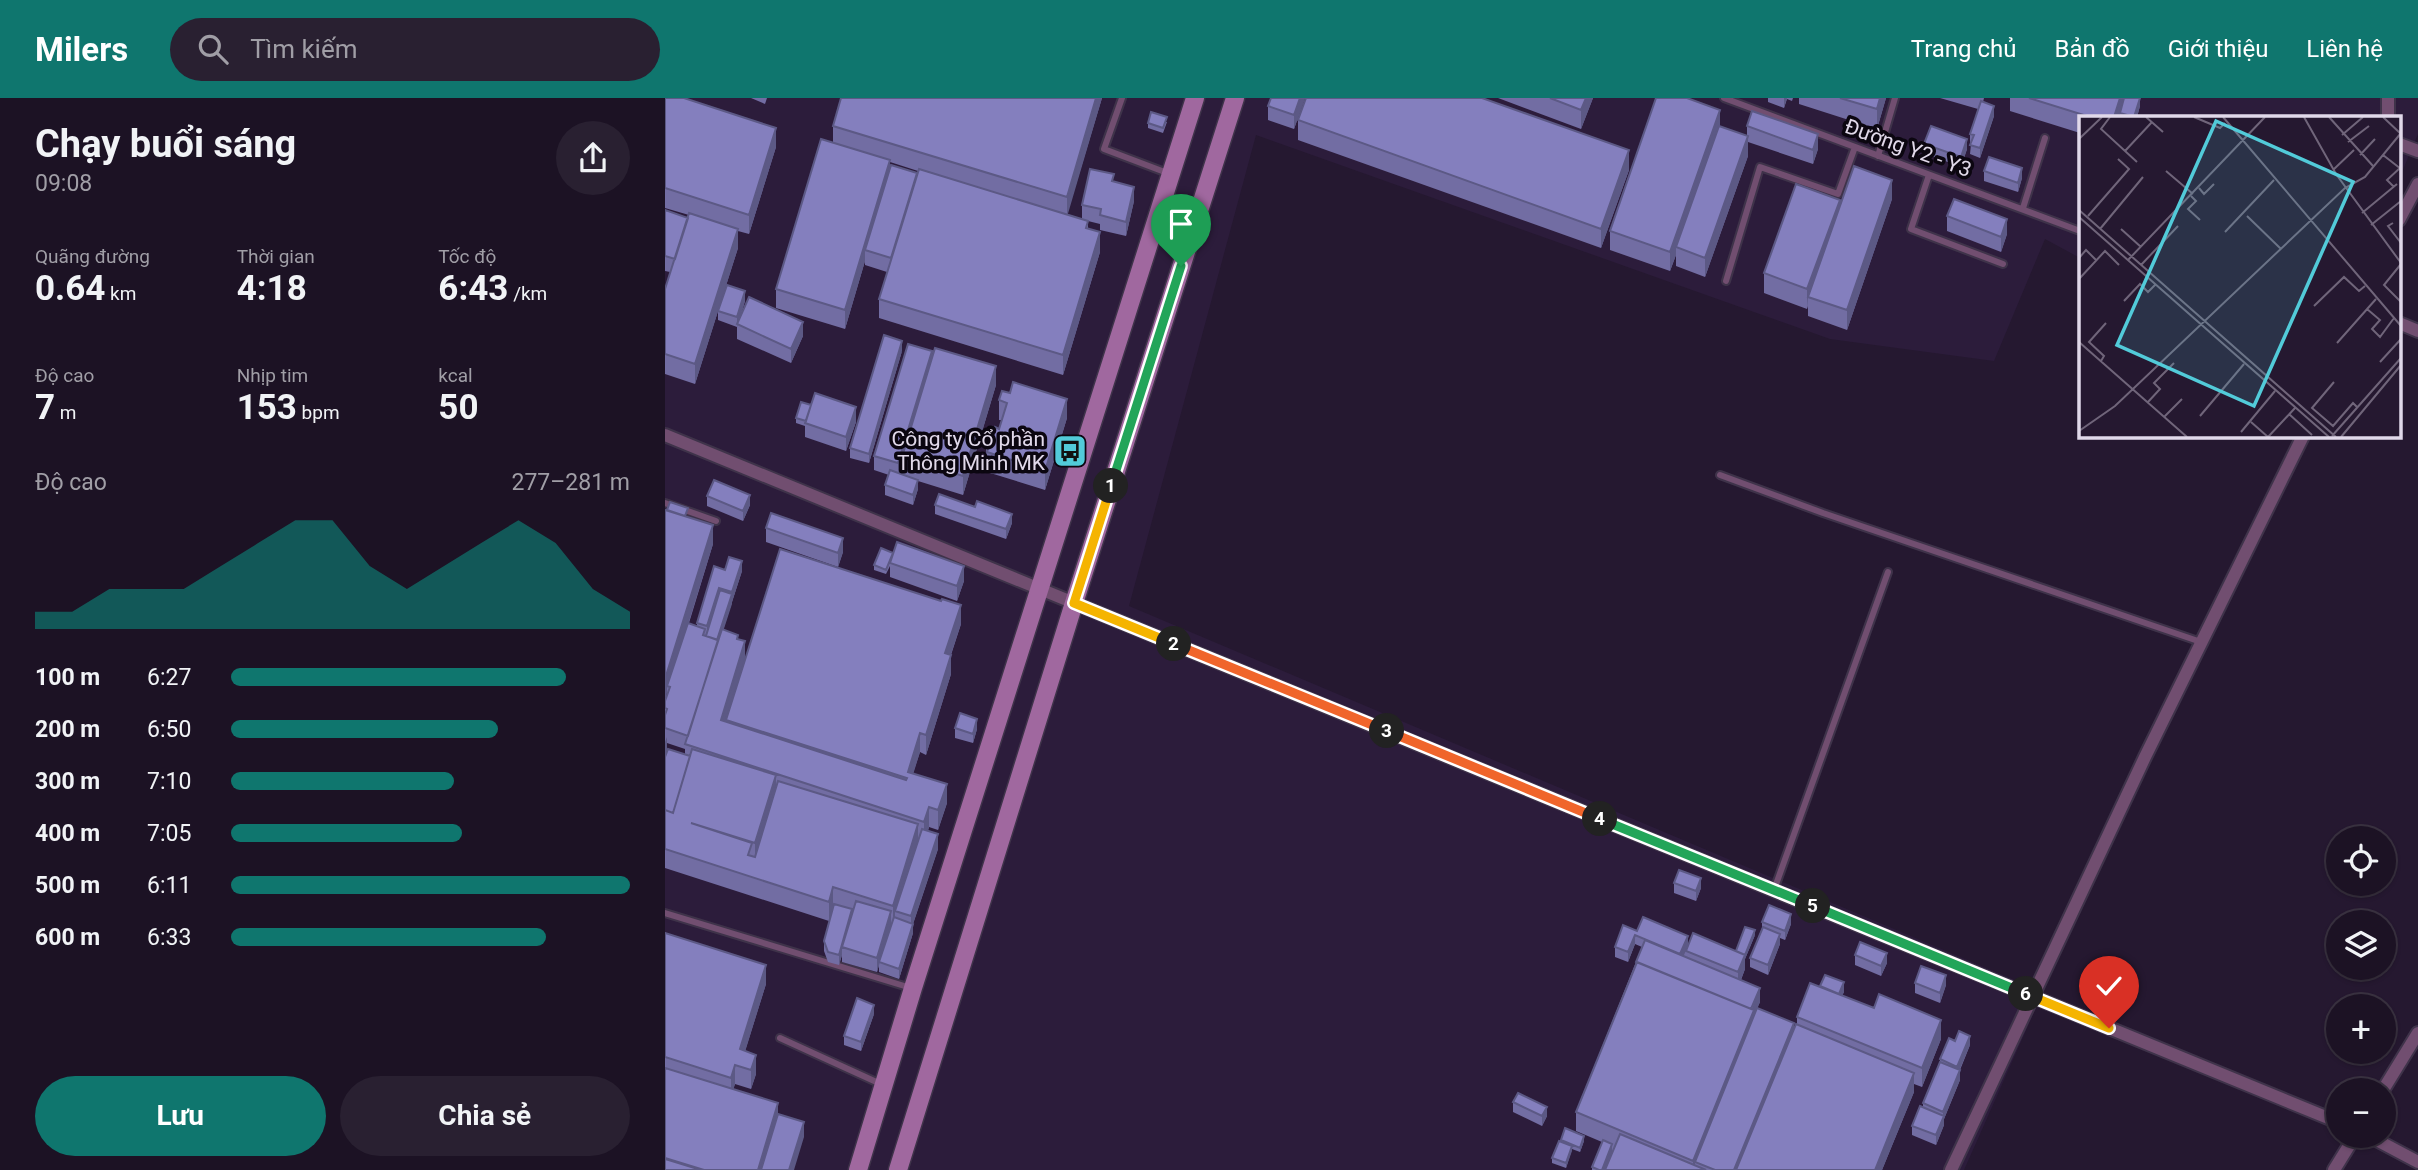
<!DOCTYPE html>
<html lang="vi">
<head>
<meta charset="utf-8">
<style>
	body { margin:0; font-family:Roboto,sans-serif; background:#292031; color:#f1f3f6; height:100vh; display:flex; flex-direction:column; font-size:26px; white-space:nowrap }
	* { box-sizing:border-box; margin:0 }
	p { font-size:23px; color:#a09ea6 }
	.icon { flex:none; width:38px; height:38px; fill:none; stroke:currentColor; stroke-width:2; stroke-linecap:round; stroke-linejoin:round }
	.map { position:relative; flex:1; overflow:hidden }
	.sheet { display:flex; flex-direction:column; background:#1c1224; width:665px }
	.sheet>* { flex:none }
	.buttons { position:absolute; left:1661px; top:728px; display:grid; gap:14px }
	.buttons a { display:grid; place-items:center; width:70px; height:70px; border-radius:50%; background:#1c1224; box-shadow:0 2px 5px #0004,0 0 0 2px #3a3241; font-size:35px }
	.pin { position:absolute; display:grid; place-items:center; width:60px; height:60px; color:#fff; margin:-72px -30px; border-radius:50% 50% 50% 0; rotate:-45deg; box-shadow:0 0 7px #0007 }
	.pin .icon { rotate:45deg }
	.km { position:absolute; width:35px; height:35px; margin:-18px; border-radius:50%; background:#222; color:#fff; font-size:19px; line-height:35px; text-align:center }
	.round { display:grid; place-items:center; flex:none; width:74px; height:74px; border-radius:37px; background:#292031 }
	.overview { display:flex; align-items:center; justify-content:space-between; height:119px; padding:0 35px }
	h1 { font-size:38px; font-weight:700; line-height:52px }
	.stats { display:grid; grid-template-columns:repeat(3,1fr); gap:10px; height:119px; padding:7px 35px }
	.stats div { display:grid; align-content:center }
	.stats b { font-size:35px; font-weight:700 }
	.stats small { font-size:19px; font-weight:400 }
	.stats p { font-size:19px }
	.chart { height:196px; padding:14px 35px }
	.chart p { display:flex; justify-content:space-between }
	.chart svg { width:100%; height:126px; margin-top:7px; fill:#0f766e; opacity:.7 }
	.cta { display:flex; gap:14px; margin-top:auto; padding:14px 35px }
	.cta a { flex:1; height:80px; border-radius:42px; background:#0f766e; color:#fff; font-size:28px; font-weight:700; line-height:80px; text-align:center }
	.cta a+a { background:#292031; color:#f1f3f6 }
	ul { padding:0 35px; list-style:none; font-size:23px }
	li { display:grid; grid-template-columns:112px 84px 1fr; align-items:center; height:52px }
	li i { height:18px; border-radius:9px; background:#0f766e }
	header { display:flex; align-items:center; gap:42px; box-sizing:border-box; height:98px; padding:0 35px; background:#0f766e; color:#fff }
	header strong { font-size:33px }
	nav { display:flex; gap:38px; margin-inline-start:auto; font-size:24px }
	.search { width:490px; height:63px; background:#292031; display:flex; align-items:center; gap:18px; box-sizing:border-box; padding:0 24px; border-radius:38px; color:#a09ea6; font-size:26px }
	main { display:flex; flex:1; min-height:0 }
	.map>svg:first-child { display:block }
</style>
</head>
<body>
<header>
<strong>Milers</strong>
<div class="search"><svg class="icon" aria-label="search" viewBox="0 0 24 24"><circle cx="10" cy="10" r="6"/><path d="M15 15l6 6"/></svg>Tìm kiếm</div>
<nav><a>Trang chủ</a><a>Bản đồ</a><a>Giới thiệu</a><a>Liên hệ</a></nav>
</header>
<main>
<section class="sheet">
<div class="overview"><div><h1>Chạy buổi sáng</h1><p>09:08</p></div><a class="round"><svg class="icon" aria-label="share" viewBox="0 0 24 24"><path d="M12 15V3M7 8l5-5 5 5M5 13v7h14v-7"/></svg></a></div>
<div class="stats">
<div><p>Quãng đường</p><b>0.64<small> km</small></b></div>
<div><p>Thời gian</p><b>4:18</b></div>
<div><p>Tốc độ</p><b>6:43<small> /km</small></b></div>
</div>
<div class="stats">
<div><p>Độ cao</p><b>7<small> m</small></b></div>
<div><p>Nhịp tim</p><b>153<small> bpm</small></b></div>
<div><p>kcal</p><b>50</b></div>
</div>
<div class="chart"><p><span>Độ cao</span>277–281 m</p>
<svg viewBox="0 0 160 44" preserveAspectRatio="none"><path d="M0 44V38L10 38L20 30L30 30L40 30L50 22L60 14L70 6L80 6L90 22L100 30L110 22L120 14L130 6L140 14L150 30L160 38V44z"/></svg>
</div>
<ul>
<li><b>100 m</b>6:27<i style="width:84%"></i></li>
<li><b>200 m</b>6:50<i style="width:67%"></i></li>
<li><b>300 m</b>7:10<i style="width:56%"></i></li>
<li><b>400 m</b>7:05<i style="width:58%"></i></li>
<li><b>500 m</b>6:11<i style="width:100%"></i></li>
<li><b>600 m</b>6:33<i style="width:79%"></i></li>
</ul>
<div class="cta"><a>Lưu</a><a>Chia sẻ</a></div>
</section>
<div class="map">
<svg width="1753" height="1072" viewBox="0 0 1753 1072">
	<rect width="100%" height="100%" fill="#251830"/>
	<!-- built -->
	<path fill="#2c1c3b" d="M0,0H1753V36L1734,81V19H1415V160L1380,141L1329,263L1165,241L591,37L464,508L1378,894L1299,1072H0Z"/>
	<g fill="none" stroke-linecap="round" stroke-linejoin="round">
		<defs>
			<path id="lane" d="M457,0L439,51L505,76
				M1059,0L1415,133
				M1213,58L1230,0
				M1264,77L1246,131L1338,166
				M1358,110L1380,40
				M1061,183L1095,69L1173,96L1190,49
				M1055,377L1158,415L1536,544
				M0,405L51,423
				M1109,792L1223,474
				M0,815L246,890
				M115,940L218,987"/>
			<path id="street" d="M1723,0V19
				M1734,46L1753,53
				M1734,122L1753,86
				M1734,225L1753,233
				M0,337L1673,1024
				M1718,992L1753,935
				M1704,1038L1753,1064
				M1286,1072L1480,659L1638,338
				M1669,1072L1690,1038"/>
			<path id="secondary" d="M193,1072L248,890L530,0
				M233,1072L409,505L570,0"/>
		</defs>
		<!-- lane casing -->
		<use href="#lane" stroke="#3f334a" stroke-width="10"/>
		<!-- street casing -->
		<use href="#street" stroke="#3f334a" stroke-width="16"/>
		<!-- secondary casing -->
		<use href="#secondary" stroke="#3f334a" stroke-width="21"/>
		<!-- lane -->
		<use href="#lane" stroke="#714e70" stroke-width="6"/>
		<!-- street -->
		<use href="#street" stroke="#714e70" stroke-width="12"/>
		<!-- secondary -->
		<use href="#secondary" stroke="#a0689f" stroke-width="18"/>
	</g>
	<!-- wall -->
	<path fill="#726da3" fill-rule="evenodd" d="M0,0L111,49L84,136L73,133V150L57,200L80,203L75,220L138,238L126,265L72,241V229L53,222V213L30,286L0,276V191L5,174L0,173V112L23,120L24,117L0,110Z
		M86,0H102L100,6Z
		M176,0H437L402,116L417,121V107L449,84L469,103L461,138L435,132V126L423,123V131L435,154L398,277L214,220V201L222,174L200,167V163L180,231L111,210V191L168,45V28ZM225,64L253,73L252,78L225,71Z
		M640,0L629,31L603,22V8Z
		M833,0H928L916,31Z
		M1103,0H1128L1127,3L1122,1L1119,10L1103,4Z
		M1134,0H1221L1212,31L1134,6Z
		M1275,0H1319L1318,4L1329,18L1315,60L1305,56L1306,46H1305V36L1313,11Z
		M1345,0H1475V8L1472,19H1415V35L1345,13Z
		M633,22L964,72L936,150L633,42Z
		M502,24L498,35L483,30V25Z
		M1055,28L1082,38V28L1153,51L1148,66L1083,44V58L1040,179L1011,168V157L1005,173L945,152V133Z
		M1259,46L1302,51L1296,69L1259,55Z
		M1319,73L1357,80L1353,94L1319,83Z
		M1227,101L1182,232L1143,218V208L1142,211L1099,195V175L1175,109Z
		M1282,118L1342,136L1336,154L1282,133Z
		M237,253L204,365L185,360V350Z
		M267,261L331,287L298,397L253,383V391L248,407L220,397V387L224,377L209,372V358ZM237,365V376L234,375Z
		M334,302L402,320L380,392L322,374V367L321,366V347L334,331L337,322H334Z
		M131,320L191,324L181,353L140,339V328L131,325Z
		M42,398L85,407L78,423L42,408Z
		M270,407L347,425L341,441L270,416Z
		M0,412L23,419L48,446L24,525L32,528V525L60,472L77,473L58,532L73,541L80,560L296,526L286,557V576L261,657L255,654L248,675L282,705L273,732L264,729L263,733L273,751L248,826V835L234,881L214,874V867L212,874L177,864V857L174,867L163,864L159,853V843L164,823L0,770V603L2,596V594L0,601ZM2,645L20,651V657L2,654Z
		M101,430L178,454L173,469L101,444Z
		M228,455L299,483L292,503L225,479V468L221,476L209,472V467Z
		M290,630L312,631L308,645L290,640Z
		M1009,785L1036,790L1031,803L1009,795Z
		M1097,824L1126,826L1120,842L1115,840V846L1103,877L1085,869V860L1097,830Z
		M972,833L1023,847L1071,853L1090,837L1080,861V871L1076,882L1095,904L1092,910L1129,931L1132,926V919L1155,888L1179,894L1177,897L1276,941L1257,989L1249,986V994L1217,1072H927V1069L937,1044L911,1033V1014L977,849L970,846L963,864L950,859V849Z
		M0,835L101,886L80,953L91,976L86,991L70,986L68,991L113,1016L139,1039L0,1072Z
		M1190,857L1222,865L1216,878L1190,867Z
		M1250,885L1281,887L1275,905L1250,895Z
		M209,916L196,953L179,947V938Z
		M1305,947L1295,972V982L1279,1021V1027L1271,1047L1247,1037V1028L1258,1009V1005L1275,964V961Z
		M848,1004L882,1018L877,1028L848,1014Z
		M896,1042L919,1043L915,1054L907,1051L901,1070L887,1065V1060Z"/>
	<!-- shaded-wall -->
	<path fill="#5c5985" d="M431,0H437L402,119V99Z
		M635,0H640L629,31V17Z
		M921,0H928L916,31V12Z
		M1119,0H1122L1119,10Z
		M1215,0H1221L1212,31V11Z
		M1455,0H1461L1455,15V19H1449Z
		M1475,0V8L1472,19H1469Z
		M1329,8V18L1315,60V50Z
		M1055,12V31L1011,149V157L1005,173V154Z
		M111,30V49L84,136V117Z
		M1153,36V51L1148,66V52Z
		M1083,38V58L1040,179V160Z
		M1302,41V51L1296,69V59Z
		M964,52V72L936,150V131Z
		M225,62V81L200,152V163L180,231V212Z
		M1357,70V80L1353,94V85Z
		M1227,82V101L1182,232V212Z
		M469,89V103L461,138V124Z
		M1175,102V121L1143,199L1142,211V191Z
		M1342,121V136L1336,154V139Z
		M73,131V150L30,286V266Z
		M435,134V154L398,277V257Z
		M80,193V203L72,229V219Z
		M138,224V238L126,265V251Z
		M237,243V253L204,365V356Z
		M267,253V268L237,359V365L233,380V365Z
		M331,268V287L298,397V378Z
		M402,301V320L380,392V373Z
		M191,309V324L181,353V339Z
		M253,382V391L248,407V397Z
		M85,397V407L78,423V413Z
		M347,416V425L341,441V431Z
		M48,427V446L4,588H2V594L0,601V581Z
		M178,440V454L173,469V455Z
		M77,463V473L67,504V494Z
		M299,468V483L292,503V488Z
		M54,490V500L42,538V528Z
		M67,496V506L54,546L52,544Z
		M296,507V526L280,574V555Z
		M80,543V563L61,624L56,622Z
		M286,557V576L261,657V637Z
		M312,621V631L308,645V636Z
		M255,635V654L243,693V674Z
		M2,639V658L0,663V644Z
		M111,677V697L90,764V745Z
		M282,686V705L273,732V712Z
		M264,709V729L259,743V724Z
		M253,726V745L230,813V820L228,827V808Z
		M273,736V751L248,826V835L234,881V871L246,833V818Z
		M1036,780V790L1031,803V793Z
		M168,789V808L164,823V804Z
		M187,811V820L177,849V857L174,867V857Z
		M226,813V827L212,874V860Z
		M1126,816V826L1120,842V833Z
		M1090,832V837L1080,861V871L1073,889V874Z
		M1115,836V846L1103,877V867Z
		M970,837V846L963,864V854Z
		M1023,838V848L1015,866V856Z
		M1222,855V865L1216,878V868Z
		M101,867V886L75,970V951Z
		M1281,877V887L1275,905V895Z
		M1179,884V894L1172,910V900Z
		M1095,890V904L1030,1064V1072H1028V1063Z
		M209,907V916L196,953V944Z
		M1276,922V941L1257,989V970Z
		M1129,925V945L1077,1072H1069Z
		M1305,938V947L1292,978V969Z
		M91,957V976L86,991V972Z
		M70,967V986L66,1000V980Z
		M1295,972V982L1279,1021V1027L1271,1047V1037L1278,1020V1014Z
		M1249,975V994L1217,1072H1210Z
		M113,1005V1024L99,1072H93Z
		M882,1009V1018L877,1028V1018Z
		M139,1024V1039L129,1072H124Z
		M919,1038V1043L915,1054V1050Z
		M947,1046V1056L940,1072H937Z
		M907,1048V1053L901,1070V1065Z"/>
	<!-- building -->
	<path fill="#847fbe" stroke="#5c5985" stroke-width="2" d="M0,0H19L111,30L84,117L0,90Z
		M176,0H431L402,99L168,28Z
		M606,0H635L629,17L603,8Z
		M641,0H817L964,52L936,131L633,22Z
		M885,0H921L916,12Z
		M991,0H1022L1055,12L1005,154L945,133Z
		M1175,0H1215L1212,11Z
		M1364,0H1455L1449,19H1425Z
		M1459,0H1475L1469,19L1455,15Z
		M1316,3L1329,8L1315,50L1305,47L1309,37L1305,36Z
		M1087,13L1153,36L1148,52L1082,28Z
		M486,14L502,19L498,30L483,25Z
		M1054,28L1083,38L1040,160L1011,149Z
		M1266,28L1302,41L1296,59L1259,46Z
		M156,41L225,62L180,212L111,191Z
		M1324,59L1357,70L1353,85L1319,73Z
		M226,67L252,75L226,160L200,152Z
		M1189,68L1227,82L1182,212L1143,199Z
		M254,71L423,123L421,130L435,134L398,257L214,201Z
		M425,71L449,76L447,83L469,89L461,124L435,117L436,111L417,107Z
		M1131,86L1175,102L1142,191L1099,175Z
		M1289,101L1342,121L1336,139L1282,118Z
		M0,112L23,120L10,161L0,158Z
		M24,115L73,131L30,266L0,256V191Z
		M62,187L80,193L72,219L53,213Z
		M84,199L138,224L126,251L72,226Z
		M219,237L237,243L204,356L185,350Z
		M243,246L267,253L233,365L209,358Z
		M270,250L331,268L298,378L237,359Z
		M348,284L402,301L380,373L322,354L324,348L321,347L324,337L327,338L330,329L334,331L342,305L334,302L337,293L345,295Z
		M150,295L191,309L181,339L140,325Z
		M136,304L146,307L141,323L131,320Z
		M225,372L253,382L248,397L220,387Z
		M49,382L85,397L78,413L42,398Z
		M274,396L310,409L312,403L347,416L341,431L270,407Z
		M5,404L23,410L20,418L2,412Z
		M0,412L48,427L0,581Z
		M106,415L178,440L173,455L101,430Z
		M232,444L299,468L292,488L225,465Z
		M216,450L228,455L221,472L209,467Z
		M115,451L276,503L277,501L296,507L280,555L286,557L261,637L255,635L243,674L282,686L273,712L264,709L259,724L20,646L57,531L73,537L72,541L80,543L56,622L241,682L242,680L61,622Z
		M64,459L77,463L67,494L54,490L42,528L32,525L49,468L60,472Z
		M55,492L67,496L52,542L41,538Z
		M23,525L40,531L38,537L53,542L23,638L0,630V617L2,611L0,610V603L5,589L2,588Z
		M295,615L312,621L308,636L290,630Z
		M3,651L25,658L8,715L0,712V659Z
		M27,651L111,677L90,745L26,725L87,745L83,757L90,759L113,683L253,726L228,808L168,789L164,804L0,751V712L8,715Z
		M257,731L273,736L246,818L230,813Z
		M1014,772L1036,780L1031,793L1009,785Z
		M191,803L226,813L212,860L177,849Z
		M169,806L187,811L174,857L163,854L159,843Z
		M1104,807L1126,816L1120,833L1097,824Z
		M229,819L248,826L234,871L214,864Z
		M978,819L1023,838L1015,856L970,837L963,854L950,849L958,827L972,833Z
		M1080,829L1090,832L1080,857L1071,853Z
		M1098,829L1115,836L1103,867L1085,860Z
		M0,835L101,867L75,951L91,957L86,972L70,967L66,980L0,959Z
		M1028,835L1080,857L1073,874L1021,853Z
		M980,842L1095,890L1086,911L971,864Z
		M1195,844L1222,855L1216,868L1190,857Z
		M972,864L1089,912L1028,1063L911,1014Z
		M1256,868L1281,877L1275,895L1250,885Z
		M1160,877L1179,884L1174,896L1155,888Z
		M1145,885L1209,910L1214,896L1276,922L1257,970L1132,919Z
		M192,900L209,907L196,944L179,938Z
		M1092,910L1129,925L1069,1072H1050L1030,1064Z
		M1131,926L1249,975L1210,1072H1071Z
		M1294,933L1305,938L1292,969L1275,961L1284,940L1290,943Z
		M1275,964L1295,972L1278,1014L1258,1005Z
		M0,970L113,1005L93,1072H39L0,1060Z
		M853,995L882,1009L877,1018L848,1004Z
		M1255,1008L1279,1018L1271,1037L1247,1028Z
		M113,1016L139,1024L124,1072H96Z
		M900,1030L919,1038L915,1050L896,1042Z
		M955,1036L1041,1072H940Z
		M938,1042L947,1046L937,1072H934L927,1069Z
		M894,1043L907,1048L901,1065L887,1060Z
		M0,1061L36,1072H0Z"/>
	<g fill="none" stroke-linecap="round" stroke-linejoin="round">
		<defs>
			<path id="split-1" d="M446,388L516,168"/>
			<path id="split-2" d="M446,388L409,505L509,546"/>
			<path id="split-3" d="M509,546L722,633"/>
			<path id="split-4" d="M722,633L935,721"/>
			<path id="split-5" d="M935,721L1148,808"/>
			<path id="split-6" d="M1148,808L1361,896"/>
			<path id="split-7" d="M1361,896L1444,930"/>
		</defs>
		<!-- split-1 casing -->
		<use href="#split-1" stroke="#fff" stroke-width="14"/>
		<!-- split-2 casing -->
		<use href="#split-2" stroke="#fff" stroke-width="14"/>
		<!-- split-3 casing -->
		<use href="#split-3" stroke="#fff" stroke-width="14"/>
		<!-- split-4 casing -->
		<use href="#split-4" stroke="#fff" stroke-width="14"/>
		<!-- split-5 casing -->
		<use href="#split-5" stroke="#fff" stroke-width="14"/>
		<!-- split-6 casing -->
		<use href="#split-6" stroke="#fff" stroke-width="14"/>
		<!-- split-7 casing -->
		<use href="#split-7" stroke="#fff" stroke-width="14"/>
		<!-- split-1 -->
		<use href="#split-1" stroke="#22a559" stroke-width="9"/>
		<!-- split-2 -->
		<use href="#split-2" stroke="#f5b400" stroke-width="9"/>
		<!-- split-3 -->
		<use href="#split-3" stroke="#f0652b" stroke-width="9"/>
		<!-- split-4 -->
		<use href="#split-4" stroke="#f0652b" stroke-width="9"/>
		<!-- split-5 -->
		<use href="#split-5" stroke="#22a559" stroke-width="9"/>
		<!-- split-6 -->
		<use href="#split-6" stroke="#22a559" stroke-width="9"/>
		<!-- split-7 -->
		<use href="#split-7" stroke="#f5b400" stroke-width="9"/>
	</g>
	<!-- icons -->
	<defs>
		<symbol id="bus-square" viewBox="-11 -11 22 22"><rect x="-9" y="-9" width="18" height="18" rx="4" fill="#52cbd9" stroke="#0b0610"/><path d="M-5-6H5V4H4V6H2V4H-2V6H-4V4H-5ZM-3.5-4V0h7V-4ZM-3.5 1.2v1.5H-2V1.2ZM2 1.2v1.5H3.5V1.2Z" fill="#111"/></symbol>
	</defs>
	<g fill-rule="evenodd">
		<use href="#bus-square" x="386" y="334" width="38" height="38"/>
	</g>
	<g text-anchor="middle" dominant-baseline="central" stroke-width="7" stroke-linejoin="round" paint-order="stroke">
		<!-- street labels -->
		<g font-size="21" fill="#e1d9ea" stroke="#0b0610">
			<text transform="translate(1243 50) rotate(20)">Đường Y2 - Y3</text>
		</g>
		<!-- poi labels -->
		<g font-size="21" fill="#e1d9ea" stroke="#0b0610" text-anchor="end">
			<text x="380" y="341">Công ty Cổ phần<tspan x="380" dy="24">Thông Minh MK</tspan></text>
		</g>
	</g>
	<!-- overview -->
	<g transform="translate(1414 18)">
		<rect width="322" height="322" fill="#251830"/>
		<path fill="none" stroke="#70657a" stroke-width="2" d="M31,1L22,13L58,46M67,1L84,16M115,1L141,12L146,7M144,1L322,210M225,1L257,58L322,147M250,1L294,50M304,1L322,18M263,19L284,1M0,23L23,1M269,26L290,10M46,35L73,6M281,39L296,23M304,39L322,53M254,54L275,34M87,55L114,78M315,71L308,64L322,51M120,72L125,78L135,68M112,80L117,85L109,93L121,104M0,94L257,321M283,97L318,68M9,100L50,53L39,43M168,100L202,133M0,101L250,321M314,107L309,110L322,127M292,109L322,85M21,113L64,61M42,113L62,131M146,116L195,64M0,142L7,134L17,144M49,144L186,1M322,148L305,169L322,186M62,149L99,110M0,163L26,135L40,149M45,185L61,168L69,176L76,169M235,190L265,161L280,175L286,170M288,193L301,204L293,213L301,221L315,202M0,226L108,321M258,227L297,183M22,245L25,240L10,226L27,207M301,246L322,223M255,266L233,292L254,310L274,287L278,291M69,286L81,273L75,267L95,247M210,298L233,319M121,300L165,248M85,301L103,283M172,306L189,321M0,315L36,290L266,72L286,61L322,17M162,316L196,275M253,320L322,242M189,321L216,292M262,321L322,249"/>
		<path fill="#52cbd9" fill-opacity="0.15" stroke="#52cbd9" stroke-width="3.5" d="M137,5L274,66L175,290L38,229Z"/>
		<rect width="322" height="322" fill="none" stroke="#e1d9ea" stroke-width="3.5"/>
	</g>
</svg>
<div class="buttons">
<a><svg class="icon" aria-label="locate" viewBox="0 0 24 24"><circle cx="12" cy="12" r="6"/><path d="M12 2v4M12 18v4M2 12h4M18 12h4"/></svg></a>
<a><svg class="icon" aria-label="layers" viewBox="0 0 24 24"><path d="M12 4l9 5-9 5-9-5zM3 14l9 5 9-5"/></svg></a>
<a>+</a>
<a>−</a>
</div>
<div class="pin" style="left:516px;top:168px;background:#1e9e55"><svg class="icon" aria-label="arrive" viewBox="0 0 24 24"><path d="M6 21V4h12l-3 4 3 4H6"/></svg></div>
<div class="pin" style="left:1444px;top:930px;background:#d93025"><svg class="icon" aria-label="check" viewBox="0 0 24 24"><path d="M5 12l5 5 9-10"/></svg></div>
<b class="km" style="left:446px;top:388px">1</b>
<b class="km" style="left:509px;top:546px">2</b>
<b class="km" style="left:722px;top:633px">3</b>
<b class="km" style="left:935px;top:721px">4</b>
<b class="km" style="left:1148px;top:808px">5</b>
<b class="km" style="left:1361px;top:896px">6</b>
</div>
</main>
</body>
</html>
